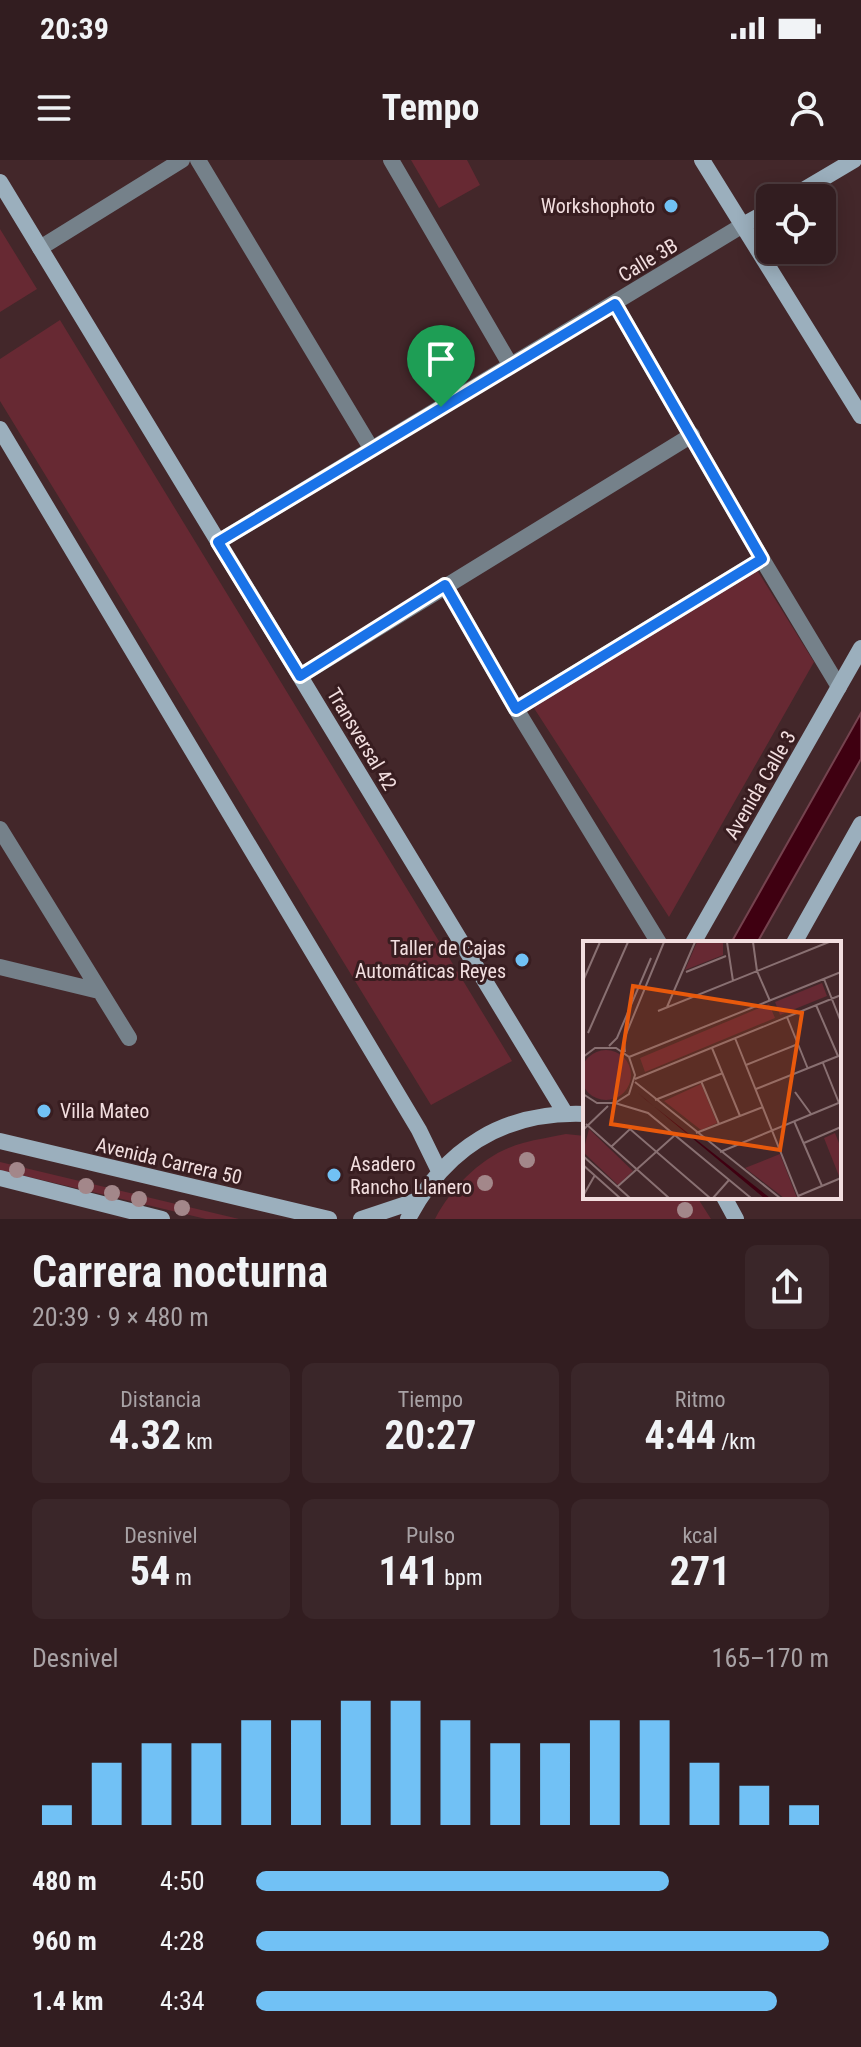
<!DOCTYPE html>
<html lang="es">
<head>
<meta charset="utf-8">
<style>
	body { margin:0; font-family:"Roboto Condensed",sans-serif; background:#3a2629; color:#f1f3f6; height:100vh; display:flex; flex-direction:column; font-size:30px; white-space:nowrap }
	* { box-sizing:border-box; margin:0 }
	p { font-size:26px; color:#a8a2a5 }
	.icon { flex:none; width:44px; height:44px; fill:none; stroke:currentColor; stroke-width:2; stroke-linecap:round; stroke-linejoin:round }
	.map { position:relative; height:1059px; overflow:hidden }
	.details { display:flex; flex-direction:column; background:#321d20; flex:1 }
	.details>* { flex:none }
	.tools { position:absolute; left:756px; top:24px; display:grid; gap:16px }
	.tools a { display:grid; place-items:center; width:80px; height:80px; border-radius:12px; background:#321d20; box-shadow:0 4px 20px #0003,0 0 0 2px #4d3b3e; font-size:40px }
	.pin { position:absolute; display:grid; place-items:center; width:68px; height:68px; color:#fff; margin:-82px -34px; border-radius:50% 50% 50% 0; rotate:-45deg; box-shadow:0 0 8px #0007 }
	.pin .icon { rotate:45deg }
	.round { display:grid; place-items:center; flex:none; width:84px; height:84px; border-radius:12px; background:#3a2629 }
	.overview { display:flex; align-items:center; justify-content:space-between; height:136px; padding:0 32px }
	h1 { font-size:44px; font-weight:700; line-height:60px }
	.figures { display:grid; grid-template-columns:repeat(3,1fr); gap:12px; height:136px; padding:8px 32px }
	.figures div { display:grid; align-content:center; border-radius:12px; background:#3a2629; text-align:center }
	.figures b { font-size:40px; font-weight:700 }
	.figures small { font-size:22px; font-weight:400 }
	.figures p { font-size:22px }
	.chart { height:224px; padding:16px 32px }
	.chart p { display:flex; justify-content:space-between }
	.chart svg { width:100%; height:144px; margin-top:8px; stroke:#71c1f5; stroke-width:6 }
	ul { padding:0 32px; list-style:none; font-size:26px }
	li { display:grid; grid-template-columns:128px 96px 1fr; align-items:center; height:60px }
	li i { height:20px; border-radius:10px; background:#71c1f5 }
	.status { display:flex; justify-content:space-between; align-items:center; height:56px; padding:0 40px; background:#321d20; direction:ltr }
	.status svg { height:22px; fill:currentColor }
	header { display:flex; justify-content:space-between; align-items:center; height:104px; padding:0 32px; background:#321d20; font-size:36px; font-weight:700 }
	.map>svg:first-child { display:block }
</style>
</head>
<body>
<div class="status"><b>20:39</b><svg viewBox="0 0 49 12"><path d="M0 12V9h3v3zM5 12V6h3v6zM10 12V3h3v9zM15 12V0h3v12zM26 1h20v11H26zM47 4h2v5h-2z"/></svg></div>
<header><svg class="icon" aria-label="menu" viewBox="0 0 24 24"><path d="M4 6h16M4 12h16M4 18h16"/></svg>Tempo<svg class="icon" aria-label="person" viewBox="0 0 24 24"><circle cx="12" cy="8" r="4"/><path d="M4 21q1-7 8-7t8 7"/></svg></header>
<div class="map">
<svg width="861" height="1059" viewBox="0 0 861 1059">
	<rect width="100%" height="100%" fill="#43272a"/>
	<!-- green -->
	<path fill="#672933" d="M411,0H467L480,25L439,48Z
		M0,69L37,129L0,152Z
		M60,160L512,901L431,945L0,241V199Z
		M757,410L814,502L669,757L532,545Z
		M566,974L585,976V1037H697L711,1059H435C453,1025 485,993 523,983C537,979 552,977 566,974Z
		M0,1002L239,1059H206L0,1010Z"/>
	<!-- water -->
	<path fill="#3f0011" stroke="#75434f" stroke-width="2" d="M861,553V599L757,783H731Z"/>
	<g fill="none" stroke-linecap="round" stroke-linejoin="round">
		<!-- street -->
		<path stroke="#75818a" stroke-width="16" d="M198,0L371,288
			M391,0L511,206
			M40,88L182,0
			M615,144L762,399L839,527
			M218,382L743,65
			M445,425L516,549L659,783
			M300,516L692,275
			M516,549L762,399
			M0,669L129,878
			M0,807L99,831"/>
		<!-- secondary -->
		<path stroke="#9bafbd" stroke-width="16" d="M702,0L861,256
			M0,22L565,953
			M790,38L854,0
			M743,65L770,50
			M0,269L419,970L439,1011
			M693,783L861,488
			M794,783L861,664
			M0,981L329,1059
			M0,1018L162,1059
			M724,1037L736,1059
			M361,1059L418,1040
			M408,1059C445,988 504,951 585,954"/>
	</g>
	<!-- trees -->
	<g fill="#a3878a">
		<circle cx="527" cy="1000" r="8"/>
		<circle cx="17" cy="1010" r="8"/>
		<circle cx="485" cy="1023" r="8"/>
		<circle cx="86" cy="1026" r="8"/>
		<circle cx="112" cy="1033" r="8"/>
		<circle cx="139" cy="1039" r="8"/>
		<circle cx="182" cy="1048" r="8"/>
		<circle cx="685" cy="1050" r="8"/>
	</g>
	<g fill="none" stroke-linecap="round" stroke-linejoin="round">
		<defs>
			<path id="route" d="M615,144L762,399L516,549L445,425L300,516L218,382Z"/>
		</defs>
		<!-- route casing -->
		<use href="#route" stroke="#fff" stroke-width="16"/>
		<!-- route -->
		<use href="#route" stroke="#1a73e8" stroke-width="10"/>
	</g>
	<!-- markers -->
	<g fill="#71c1f5" stroke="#381d20" stroke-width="3">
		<circle cx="671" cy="46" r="8"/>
		<circle cx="522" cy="800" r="8"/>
		<circle cx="44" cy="951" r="8"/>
		<circle cx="334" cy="1015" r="8"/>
	</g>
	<g text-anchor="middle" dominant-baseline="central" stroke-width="6" stroke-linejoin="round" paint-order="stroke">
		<!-- poi labels -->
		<g font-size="20" fill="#f2dedf" stroke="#381d20" text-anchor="end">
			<text x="655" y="46">Workshophoto</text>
			<text x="506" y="788">Taller de Cajas<tspan x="506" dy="23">Automáticas Reyes</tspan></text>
			<text x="60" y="951" text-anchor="start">Villa Mateo</text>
			<text x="350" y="1004" text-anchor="start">Asadero<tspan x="350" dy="23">Rancho Llanero</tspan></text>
		</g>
		<!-- street labels -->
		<g font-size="20" fill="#f2dedf" stroke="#381d20">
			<text transform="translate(648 100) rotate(-31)">Calle 3B</text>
			<text transform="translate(362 579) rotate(59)">Transversal 42</text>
			<text transform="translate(760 625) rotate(-60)">Avenida Calle 3</text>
			<text transform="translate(169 1001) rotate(13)">Avenida Carrera 50</text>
		</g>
	</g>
	<!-- overview -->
	<g transform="translate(583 781)">
		<rect width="258" height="258" fill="#43272a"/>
		<path d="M114,1H140V14L102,29ZM239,42L244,55L197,74L192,61ZM186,63L192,77L62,131L57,117ZM-2 134a25 25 0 1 1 50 0a25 25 0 1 1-50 0ZM118,143L134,182L118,189L81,160ZM6,188L50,230L35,244L0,211ZM252,192L258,207L256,235L241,197ZM197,213L214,257H201L162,227Z" fill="#672933"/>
		<path d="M55,152L63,159L187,257H181Z" fill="#3f0011"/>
		<path fill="none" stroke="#897072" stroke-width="2" d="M144,1L150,40M170,1L174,30L187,60M103,31L143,15M241,38L258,81M0,40L17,1M233,64L255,115M84,66L112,1M75,70L246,1M204,76L225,128M5,92L45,1M152,97L216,257M26,105L34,97L68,17M129,107L157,175M42,111L41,98L81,1M0,116L12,107H33L46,116L52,134L46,153L32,162H14L0,153M46,116L258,31M240,122L256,162M163,124L215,103M52,138L258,54M118,140L136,183M52,141L197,257M173,148L258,114M212,151L228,173M72,159L140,132M32,162L65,172L168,257M211,180L239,245M3,183L86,257M0,189L25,165M113,192L180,166M221,202L258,186M28,206L47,188L127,257M137,211L258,161M0,215L47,257M0,224L37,257M34,246L92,194M0,255L12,234M215,255L258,237M130,257L146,239"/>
		<path fill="#e8590c" fill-opacity="0.15" stroke="#e8590c" stroke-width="4" d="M50,45L219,72L197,209L28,183Z"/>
		<rect width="258" height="258" fill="none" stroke="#f2dedf" stroke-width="4"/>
	</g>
</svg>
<div class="tools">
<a><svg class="icon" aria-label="locate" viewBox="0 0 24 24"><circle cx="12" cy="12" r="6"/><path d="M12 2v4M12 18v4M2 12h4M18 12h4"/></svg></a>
</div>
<div class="pin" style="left:441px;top:247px;background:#1e9e55"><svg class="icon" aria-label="arrive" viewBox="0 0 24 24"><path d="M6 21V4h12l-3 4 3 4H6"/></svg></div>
</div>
<section class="details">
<div class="overview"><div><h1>Carrera nocturna</h1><p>20:39 · 9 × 480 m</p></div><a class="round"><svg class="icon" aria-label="share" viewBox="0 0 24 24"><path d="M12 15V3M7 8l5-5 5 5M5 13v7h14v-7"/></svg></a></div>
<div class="figures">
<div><p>Distancia</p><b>4.32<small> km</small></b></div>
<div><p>Tiempo</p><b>20:27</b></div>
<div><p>Ritmo</p><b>4:44<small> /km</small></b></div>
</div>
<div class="figures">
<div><p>Desnivel</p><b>54<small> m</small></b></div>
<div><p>Pulso</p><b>141<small> bpm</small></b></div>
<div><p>kcal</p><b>271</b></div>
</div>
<div class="chart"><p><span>Desnivel</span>165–170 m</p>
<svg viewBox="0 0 160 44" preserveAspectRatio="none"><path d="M5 44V38M15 44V25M25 44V19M35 44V19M45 44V12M55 44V12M65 44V6M75 44V6M85 44V12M95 44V19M105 44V19M115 44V12M125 44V12M135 44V25M145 44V32M155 44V38"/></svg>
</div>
<ul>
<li><b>480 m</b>4:50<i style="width:72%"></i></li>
<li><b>960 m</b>4:28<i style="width:100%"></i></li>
<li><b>1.4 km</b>4:34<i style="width:91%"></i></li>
</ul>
</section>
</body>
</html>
